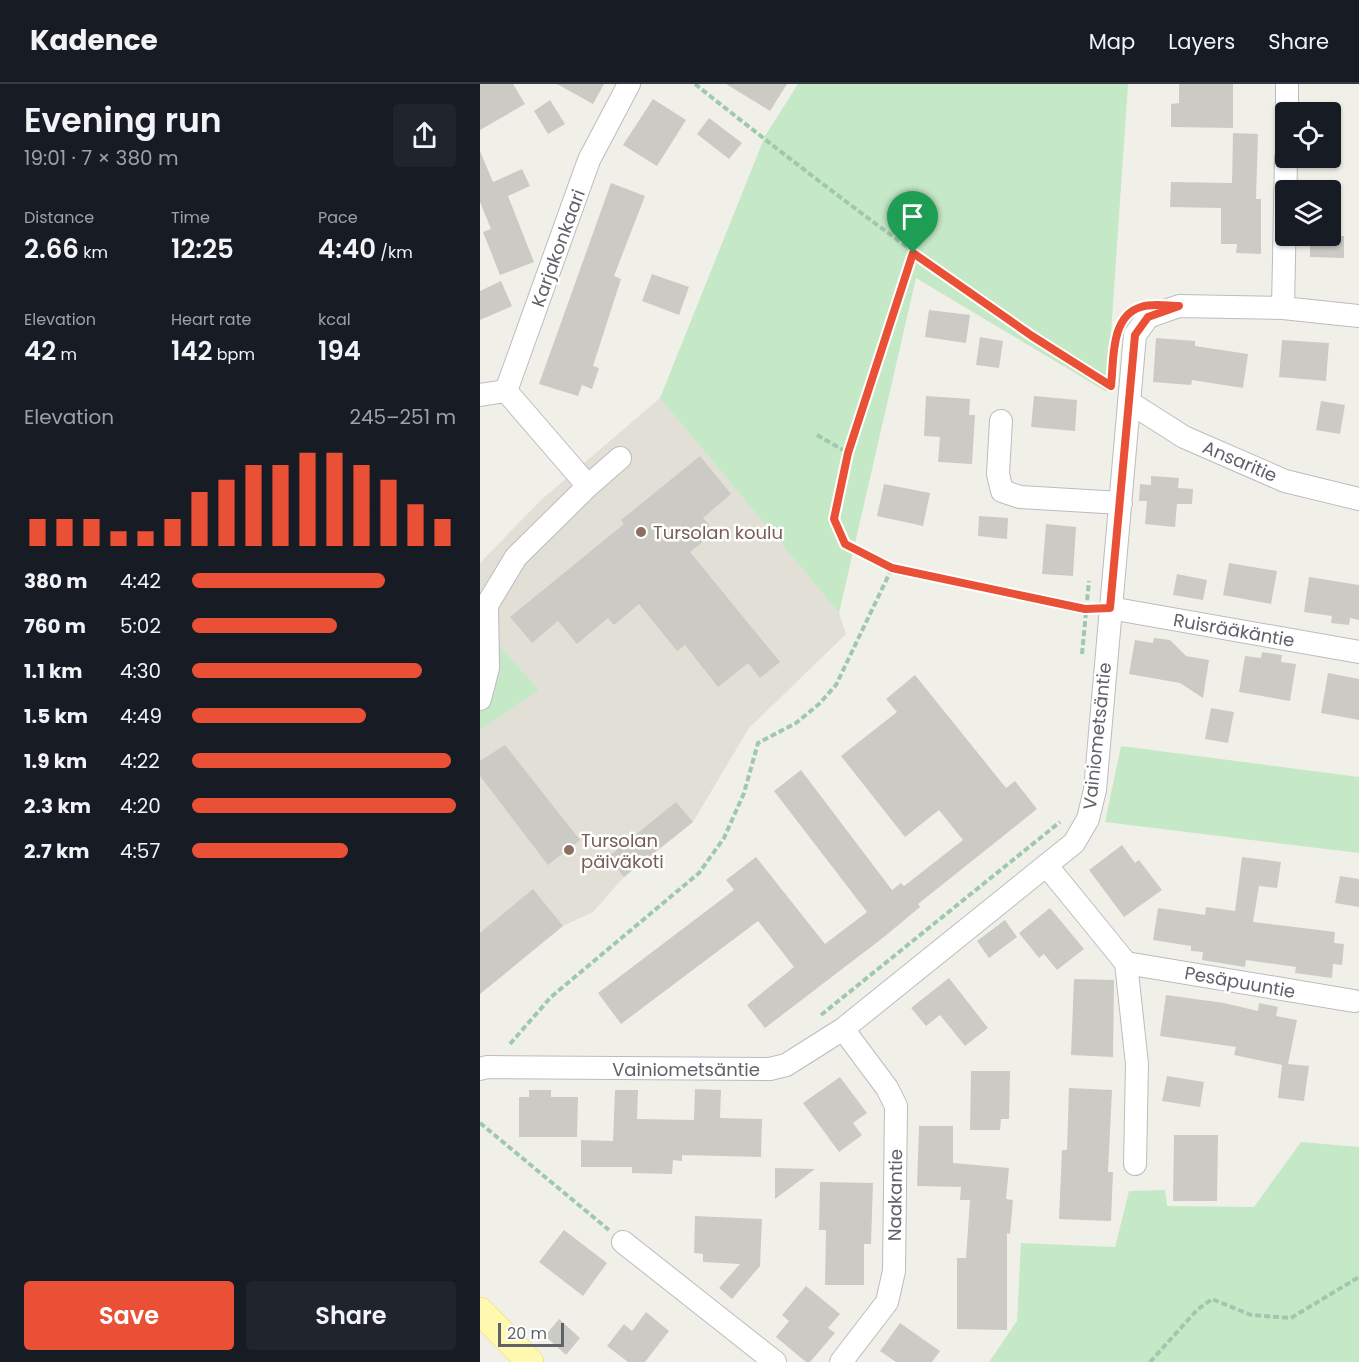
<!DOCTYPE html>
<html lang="en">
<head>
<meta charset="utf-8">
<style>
	body { margin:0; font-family:Poppins,sans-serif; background:#20242c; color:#f1f3f6; height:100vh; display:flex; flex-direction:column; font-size:22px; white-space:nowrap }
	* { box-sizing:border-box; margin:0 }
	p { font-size:20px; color:#9ea1a6 }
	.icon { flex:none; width:33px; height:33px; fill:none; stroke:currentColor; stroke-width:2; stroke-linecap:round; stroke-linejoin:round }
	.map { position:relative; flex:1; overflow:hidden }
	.side { display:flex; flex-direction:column; background:#171b24; width:480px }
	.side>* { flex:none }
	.tools { position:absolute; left:795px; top:18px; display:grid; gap:12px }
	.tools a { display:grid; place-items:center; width:66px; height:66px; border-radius:6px; background:#171b24; box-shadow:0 2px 4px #0004; font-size:30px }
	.scale { position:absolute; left:18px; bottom:15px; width:66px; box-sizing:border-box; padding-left:6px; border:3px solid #5f6268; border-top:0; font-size:16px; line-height:21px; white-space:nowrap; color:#5f6268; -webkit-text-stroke:4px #fff; paint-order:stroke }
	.pin { position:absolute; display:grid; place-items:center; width:51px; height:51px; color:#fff; margin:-62px -26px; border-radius:50% 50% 50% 0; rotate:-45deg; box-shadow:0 0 6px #0007 }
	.pin .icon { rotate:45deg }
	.round { display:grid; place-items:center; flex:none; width:63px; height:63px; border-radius:6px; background:#20242c }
	.summary { display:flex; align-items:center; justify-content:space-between; height:102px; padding:0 24px }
	h1 { font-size:33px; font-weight:600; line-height:45px }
	.metrics { display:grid; grid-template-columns:repeat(3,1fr); gap:9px; height:102px; padding:6px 24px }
	.metrics div { display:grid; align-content:center }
	.metrics b { font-size:26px; font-weight:600 }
	.metrics small { font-size:16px; font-weight:400 }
	.metrics p { font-size:16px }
	.chart { height:168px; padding:12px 24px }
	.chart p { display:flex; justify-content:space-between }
	.chart svg { width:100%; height:108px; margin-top:6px; stroke:#e95035; stroke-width:6 }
	.button { display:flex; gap:12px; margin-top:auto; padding:12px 24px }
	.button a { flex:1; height:69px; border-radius:6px; background:#e95035; color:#fff; font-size:24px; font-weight:600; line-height:69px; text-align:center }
	.button a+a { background:#20242c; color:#f1f3f6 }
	ul { padding:0 24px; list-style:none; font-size:20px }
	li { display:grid; grid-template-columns:96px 72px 1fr; align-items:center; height:45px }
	li i { height:15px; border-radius:8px; background:#e95035 }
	header { display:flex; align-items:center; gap:36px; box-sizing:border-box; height:84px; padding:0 30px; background:#171b24; border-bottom:2px solid #363941 }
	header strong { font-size:28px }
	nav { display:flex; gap:33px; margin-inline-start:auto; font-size:21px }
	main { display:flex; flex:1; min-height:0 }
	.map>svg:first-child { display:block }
</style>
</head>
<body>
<header>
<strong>Kadence</strong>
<nav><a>Map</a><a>Layers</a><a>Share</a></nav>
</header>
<main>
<section class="side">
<div class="summary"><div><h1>Evening run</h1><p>19:01 · 7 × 380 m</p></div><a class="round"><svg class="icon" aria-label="share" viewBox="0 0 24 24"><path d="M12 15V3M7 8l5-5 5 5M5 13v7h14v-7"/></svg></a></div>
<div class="metrics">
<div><p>Distance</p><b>2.66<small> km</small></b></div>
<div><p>Time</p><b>12:25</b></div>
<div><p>Pace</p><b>4:40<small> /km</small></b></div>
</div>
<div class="metrics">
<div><p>Elevation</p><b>42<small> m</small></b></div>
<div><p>Heart rate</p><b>142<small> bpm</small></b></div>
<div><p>kcal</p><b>194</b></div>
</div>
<div class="chart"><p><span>Elevation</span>245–251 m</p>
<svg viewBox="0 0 160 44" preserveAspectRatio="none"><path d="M5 44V33M15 44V33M25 44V33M35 44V38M45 44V38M55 44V33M65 44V22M75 44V17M85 44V11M95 44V11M105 44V6M115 44V6M125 44V11M135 44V17M145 44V27M155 44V33"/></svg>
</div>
<ul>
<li><b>380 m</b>4:42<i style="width:73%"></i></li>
<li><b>760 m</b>5:02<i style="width:55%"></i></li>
<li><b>1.1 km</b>4:30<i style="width:87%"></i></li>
<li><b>1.5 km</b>4:49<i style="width:66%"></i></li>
<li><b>1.9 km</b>4:22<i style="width:98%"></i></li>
<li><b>2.3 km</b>4:20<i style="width:100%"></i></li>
<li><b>2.7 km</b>4:57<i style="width:59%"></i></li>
</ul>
<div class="button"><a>Save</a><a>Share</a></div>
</section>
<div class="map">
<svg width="879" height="1278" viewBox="0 0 879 1278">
	<rect width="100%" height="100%" fill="#f1f0e8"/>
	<!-- education -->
	<path fill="#e1dfd6" d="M180,314L359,529L366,550L269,644L213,738L144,793L113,828L83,842L0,910V646L59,606L0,540V479L61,416Z"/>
	<!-- green -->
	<path fill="#c5e8c7" d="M318,0H648L627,308L436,194L359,529L180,314L285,52Z
		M0,540L59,606L0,646Z
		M641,662L879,693V769L625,738Z
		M821,1058L879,1063V1278H509L537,1237L541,1159L635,1163L649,1107L685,1106L687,1122L774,1123Z"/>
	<!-- building -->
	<path fill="#cccac5" d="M0,0H33L45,20L0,46Z
		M77,0H124L113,20Z
		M246,0H307L290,27Z
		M699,0H753V44L691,43V20L699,19Z
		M173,15L206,36L177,82L143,61Z
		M70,16L85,40L68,50L54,27Z
		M229,34L262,59L249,75L217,50Z
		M753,49L778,50L776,115H781V170L756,169L757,160H741V124L690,123L691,98L752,99Z
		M0,67L13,98L42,85L50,102L28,112L54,178L20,191L3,148L11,145L0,118Z
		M131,99L165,112L134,192L141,195L113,282L119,284L112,305L102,301L98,312L59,300Z
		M830,152H864V174L830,173Z
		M172,190L209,203L199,231L162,217Z
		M21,197L32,222L0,236V207Z
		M449,226L490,231L486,259L445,253Z
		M500,253L523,257L519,284L496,281Z
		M676,254L715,257V262L768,270L763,304L712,296L711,301L673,298Z
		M802,256L849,259L846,297L799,293Z
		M446,312L490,315L489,331H495L492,380L458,378L460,353L444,352Z
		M554,312L597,316L595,347L551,343Z
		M841,317L865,321L860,350L836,346Z
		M220,372L251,410L223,434L235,448L210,468L300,578L280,594L268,579L238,603L205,561L197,567L159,520L134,541L128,534L97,560L78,537L52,559L30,533L144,440L141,436Z
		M671,392L699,394L698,404L713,405L712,420H697L695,443L665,440L667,417H659L660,400L671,401Z
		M404,400L450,409L443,442L397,432Z
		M499,432L528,434L527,455L498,452Z
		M566,440L596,443L593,492L562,490Z
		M749,479L797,487L791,520L743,511Z
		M697,490L727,496L723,516L693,511Z
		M829,493L879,501V536L870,534L869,541L851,539L852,532L824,528Z
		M674,554L690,556L706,572L729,576L723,614L700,599L649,590L655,556L673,559Z
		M782,568L802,571L801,578L816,580L810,617L759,608L765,572L781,574Z
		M848,589L879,595V636L841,629Z
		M435,591L526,704L535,697L557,725L438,820L440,823L404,853L285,944L267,921L314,883L278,837L141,940L118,909L254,806L246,796L276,773L345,860L387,828L294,707L321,686L412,806L421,799L424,802L483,756L459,726L425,753L361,672L417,628L406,615Z
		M731,624L754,628L748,659L725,655Z
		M25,661L100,756L68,781L0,692V677Z
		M196,718L213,738L144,793L128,773Z
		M642,761L655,779L659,776L682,806L644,833L609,786Z
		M762,773L801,778L797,804L779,802L773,838L855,848L854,859L864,860L862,881L853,880L852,894L815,889L816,883L766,876L765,883L722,876L723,868L711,867V862L673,856L678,824L725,831L726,823L755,827Z
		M860,792L879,795V823L855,819Z
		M53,805L83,842L0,910V849Z
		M570,824L604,865L577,886L564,870L559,874L539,849Z
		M525,836L537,853L509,874L497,857Z
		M469,894L508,944L485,962L460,931L446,942L431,924Z
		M594,895L634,896L633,973L591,971Z
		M686,911L744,919L778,927L779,919L798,923L796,932L817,936L808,980L829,982L824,1017L798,1014L802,981L754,971L756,963L680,952Z
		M491,987H530L529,1035H521L520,1046H490Z
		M687,992L724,998L720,1023L682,1017Z
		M360,993L387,1029L373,1039L382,1051L359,1068L323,1019Z
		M589,1004L632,1006L628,1088H633L631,1137L579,1135L582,1066H587Z
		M215,1005L241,1006L240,1034L282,1035L281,1073L202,1071V1077L193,1076L192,1090L152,1089V1083H101V1056L133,1057L135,1006H158L157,1035L214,1036Z
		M49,1006H71V1013H98L97,1053H39V1013H49Z
		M439,1042H473V1079L529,1084L526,1115L533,1116L530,1150L527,1149V1246L477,1245V1174H486L490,1116H480L481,1103L437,1102Z
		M694,1051H738L737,1117H693Z
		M295,1084L335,1085L295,1115Z
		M340,1098L393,1099L391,1160H384V1201H345L346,1146H339Z
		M215,1132L282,1135L280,1182L252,1215L239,1204L260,1180L223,1178V1170L214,1169Z
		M84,1146L127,1179L103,1212L59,1178Z
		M326,1202L360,1230L348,1244L355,1249L330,1278H326L296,1253L309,1237L302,1231Z
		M166,1228L189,1247L165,1278H148L127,1262L144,1240L152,1247Z
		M79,1235L100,1254L86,1271L65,1252Z
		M420,1239L460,1267L452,1278H416L400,1267Z"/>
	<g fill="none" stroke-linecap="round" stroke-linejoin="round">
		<defs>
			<path id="minor" d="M807,28V0
				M803,224L806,74
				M26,307L108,402L140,374
				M0,311L26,307L109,76L149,0
				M649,318L704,353L805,397L879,415
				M521,337L518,390L522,407L540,413L641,419
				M630,524L879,568
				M0,615L8,584L7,521L36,473L108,402
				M567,782L646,879L657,980L655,1080
				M646,879L874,917
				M0,985L7,983L290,985L306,981L363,945L594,759L608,735L615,706L655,251L668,233L699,222L803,224L879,232
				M143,1158L295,1278
				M361,1278L407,1218L414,1187L416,1022L407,1004L363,945"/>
			<path id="major" d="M0,1227L50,1278"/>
		</defs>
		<!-- minor casing -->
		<use href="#minor" stroke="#babcc1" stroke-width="24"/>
		<!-- major casing -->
		<use href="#major" stroke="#f2d360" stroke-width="28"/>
		<!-- path -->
		<path stroke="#9ec9ae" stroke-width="4" stroke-dasharray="6 3" stroke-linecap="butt" d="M215,0C349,107 484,209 629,301
			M337,351L368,369
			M412,484L605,525
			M602,570L609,497
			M341,931L580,738
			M30,960L71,913L219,789L244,754L264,709L278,659L316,639L339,620L356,601L412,484L365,461L354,435L368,369L433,169
			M0,1039L129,1146
			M670,1278L717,1226L732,1215L771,1231L811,1234L879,1193"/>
		<!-- minor -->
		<use href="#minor" stroke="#fff" stroke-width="22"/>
		<!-- major -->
		<use href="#major" stroke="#fff8af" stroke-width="27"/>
	</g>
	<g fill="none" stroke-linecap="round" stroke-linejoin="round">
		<defs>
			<path id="route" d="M433,169L552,252L631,302C634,277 630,232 661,223C672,219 688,222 699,222L668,233L655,251L630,524L605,525L412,484L365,460L354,435L368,369Z"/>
		</defs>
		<!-- route casing -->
		<use href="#route" stroke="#fff" stroke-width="12"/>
		<!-- route -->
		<use href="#route" stroke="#e95035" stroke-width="8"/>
	</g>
	<!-- markers -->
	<g fill="#8d6e63" stroke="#fff" stroke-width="2">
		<circle cx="161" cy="448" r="6"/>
		<circle cx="89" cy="766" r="6"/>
	</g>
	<g text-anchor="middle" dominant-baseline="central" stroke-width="5" stroke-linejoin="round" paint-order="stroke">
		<!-- street labels -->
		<g font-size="18" fill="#5f6268" stroke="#fff">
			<text transform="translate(78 164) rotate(-70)">Karjakonkaari</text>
			<text transform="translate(760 377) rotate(23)">Ansaritie</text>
			<text transform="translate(754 546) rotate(10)">Ruisrääkäntie</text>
			<text transform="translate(617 652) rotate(-84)">Vainiometsäntie</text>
			<text transform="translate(760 898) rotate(10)">Pesäpuuntie</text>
			<text x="206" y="985">Vainiometsäntie</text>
			<text transform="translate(415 1111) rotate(-89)">Naakantie</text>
		</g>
		<!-- education labels -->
		<g font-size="18" fill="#785e54" stroke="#fff" text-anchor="start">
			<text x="173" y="448">Tursolan koulu</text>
			<text x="101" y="756">Tursolan<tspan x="101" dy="21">päiväkoti</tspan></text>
		</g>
	</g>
</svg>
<div class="tools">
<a><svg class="icon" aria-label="locate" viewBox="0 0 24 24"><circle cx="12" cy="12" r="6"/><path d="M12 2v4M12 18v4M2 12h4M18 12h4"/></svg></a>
<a><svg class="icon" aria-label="layers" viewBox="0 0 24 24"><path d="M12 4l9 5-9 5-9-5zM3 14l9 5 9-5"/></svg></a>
</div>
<div class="scale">20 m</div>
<div class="pin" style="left:433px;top:169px;background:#1e9e55"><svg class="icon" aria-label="arrive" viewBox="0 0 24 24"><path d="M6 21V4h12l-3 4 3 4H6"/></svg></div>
</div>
</main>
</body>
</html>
